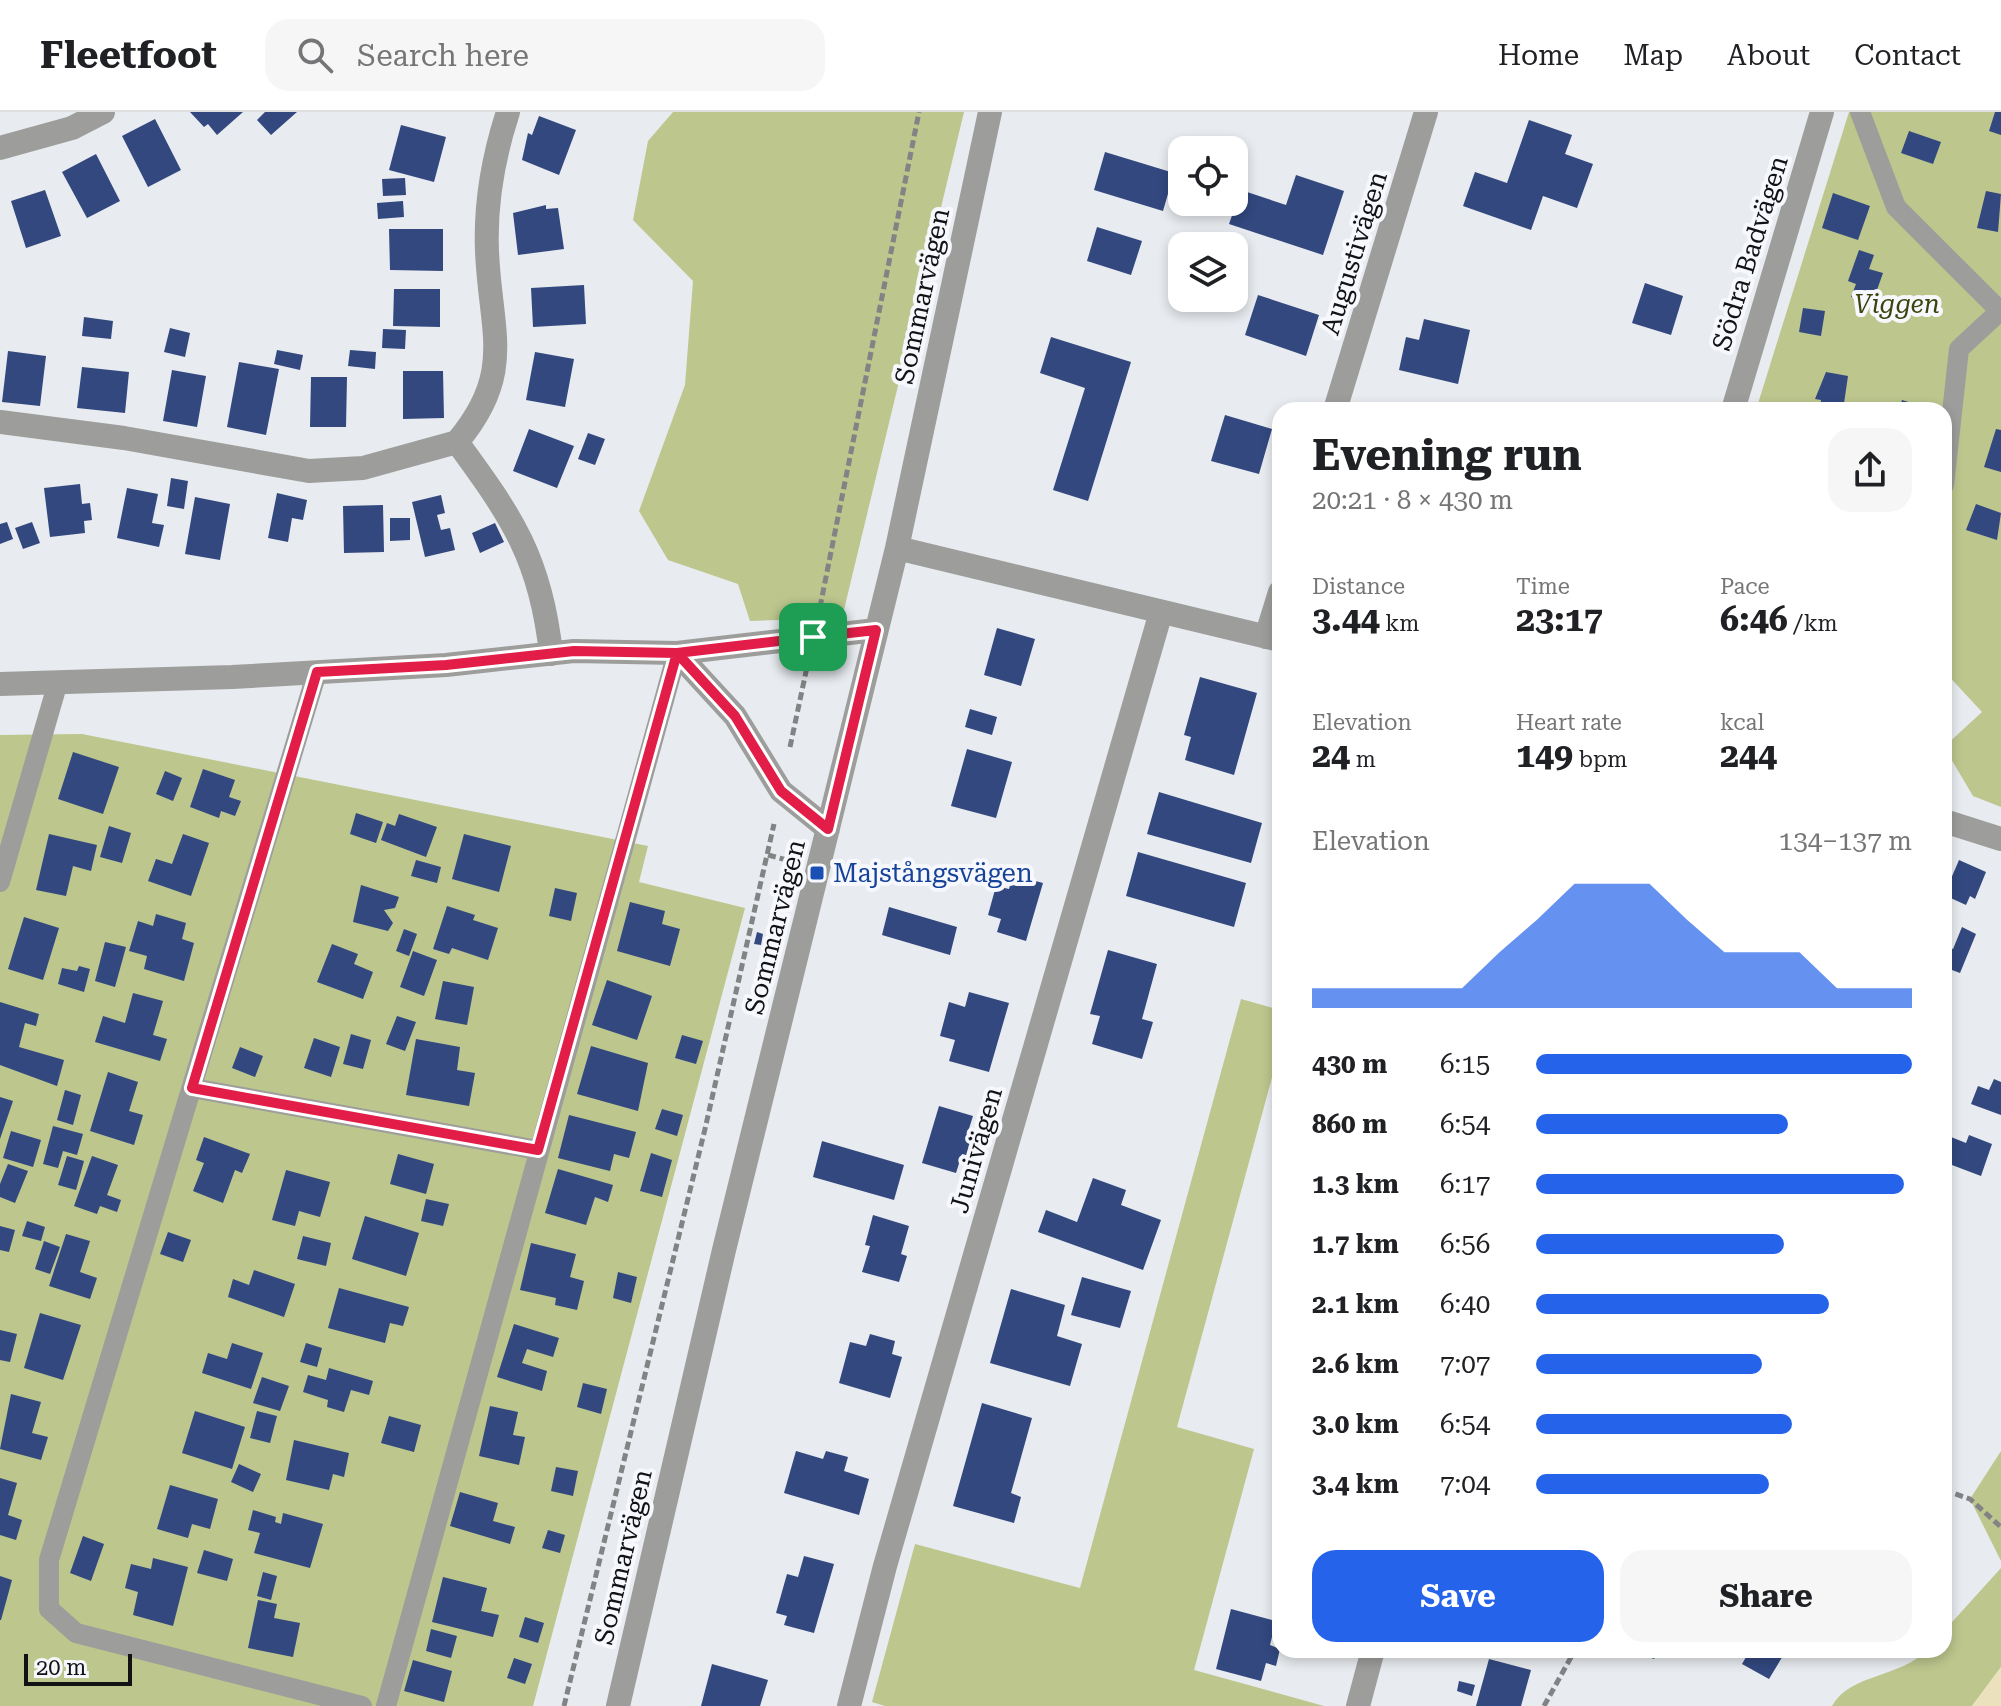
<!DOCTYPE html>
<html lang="en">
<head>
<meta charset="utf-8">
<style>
	body { margin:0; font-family:"Roboto Serif",serif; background:#f6f6f6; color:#202124; height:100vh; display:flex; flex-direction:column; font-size:30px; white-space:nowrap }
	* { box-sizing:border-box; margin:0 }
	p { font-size:26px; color:#757577 }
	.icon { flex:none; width:44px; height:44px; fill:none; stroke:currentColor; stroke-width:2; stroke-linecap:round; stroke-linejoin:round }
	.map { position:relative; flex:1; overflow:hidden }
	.sheet { position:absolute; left:1272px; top:290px; width:680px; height:1256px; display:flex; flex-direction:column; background:#fff; border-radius:24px; box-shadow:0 4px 12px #0003 }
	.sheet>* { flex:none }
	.tools { position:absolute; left:1168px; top:24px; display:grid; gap:16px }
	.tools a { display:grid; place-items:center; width:80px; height:80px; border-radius:16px; background:#fff; box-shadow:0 4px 12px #0003; font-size:40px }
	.scale { position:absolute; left:24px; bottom:20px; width:108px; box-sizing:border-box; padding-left:8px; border:4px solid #111213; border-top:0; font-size:22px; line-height:28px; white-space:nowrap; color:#111213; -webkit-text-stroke:6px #f6f8fd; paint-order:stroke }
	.pin { position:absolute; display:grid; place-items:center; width:68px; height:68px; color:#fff; margin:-34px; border-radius:16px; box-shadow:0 4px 12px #0006 }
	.round { display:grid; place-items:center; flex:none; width:84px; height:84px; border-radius:24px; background:#f6f6f6 }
	.head { display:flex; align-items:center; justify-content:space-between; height:136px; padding:0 40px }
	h1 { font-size:44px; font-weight:700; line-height:60px }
	.figures { display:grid; grid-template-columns:repeat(3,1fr); gap:12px; height:136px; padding:8px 40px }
	.figures div { display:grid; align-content:center }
	.figures b { font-size:34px; font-weight:700 }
	.figures small { font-size:22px; font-weight:400 }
	.figures p { font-size:22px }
	.chart { height:224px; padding:16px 40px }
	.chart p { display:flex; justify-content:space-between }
	.chart svg { width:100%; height:144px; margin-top:8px; fill:#2563eb; opacity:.7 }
	.primary-button { display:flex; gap:16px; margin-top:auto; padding:16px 40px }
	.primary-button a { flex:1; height:92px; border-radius:24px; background:#2563eb; color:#fff; font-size:32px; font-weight:700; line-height:92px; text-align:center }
	.primary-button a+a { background:#f6f6f6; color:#202124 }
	ul { padding:0 40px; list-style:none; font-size:26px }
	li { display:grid; grid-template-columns:128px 96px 1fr; align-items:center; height:60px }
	li i { height:20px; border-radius:10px; background:#2563eb }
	header { display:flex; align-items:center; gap:48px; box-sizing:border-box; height:112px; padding:0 40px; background:#fff; border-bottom:2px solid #e0e0e0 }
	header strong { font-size:38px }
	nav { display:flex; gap:44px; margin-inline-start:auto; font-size:28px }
	.search { width:560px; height:72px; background:#f6f6f6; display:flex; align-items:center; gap:20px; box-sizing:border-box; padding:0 28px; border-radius:24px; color:#757577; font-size:30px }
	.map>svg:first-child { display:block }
</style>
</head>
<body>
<header>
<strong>Fleetfoot</strong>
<div class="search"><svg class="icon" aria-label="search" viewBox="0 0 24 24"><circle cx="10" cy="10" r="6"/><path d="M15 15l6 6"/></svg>Search here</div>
<nav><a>Home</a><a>Map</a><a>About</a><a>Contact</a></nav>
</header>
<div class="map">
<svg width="2001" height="1594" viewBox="0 0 2001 1594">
	<rect width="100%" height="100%" fill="#e8ebef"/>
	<!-- green -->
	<path fill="#bcc68d" d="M673,0H964L842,506L750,509L738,472L668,448L639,399L685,273L693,169L633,108L648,29Z
		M1849,0H2001V695L1973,684L1944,635L1982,600L1944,559V298H1756Z
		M82,622L648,734L639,770L745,796L533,1594H0V623Z
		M1241,887L1280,898V936L1177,1315L1254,1337L1194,1558L1324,1594H885L872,1590L915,1432L1080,1476Z
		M2001,1339V1449L1970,1387Z
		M2001,1456V1555L1972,1594H1832C1849,1562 1902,1565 1927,1538H1944V1519Z"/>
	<!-- sand -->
	<path fill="#ebe1bc" d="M2001,1555V1594H1972Z"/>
	<!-- building -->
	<path fill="#32487f" d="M190,0H243L217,23L208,12L204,15Z
		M265,0H297L271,23L257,8Z
		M1995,0H2001V23L1989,19Z
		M539,4L576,18L559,63L522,48L528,21L532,23Z
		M155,7L181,58L148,75L122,24Z
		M1529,8L1572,23L1565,42L1593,52L1577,96L1543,84L1531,118L1463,94L1475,60L1507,71Z
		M401,13L446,25L434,70L389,58Z
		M1909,19L1941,30L1933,52L1901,41Z
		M1105,40L1174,61L1163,99L1094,78Z
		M96,42L120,89L87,106L62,60Z
		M1296,63L1344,79L1323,143L1229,112L1241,78L1286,93Z
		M405,66L406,83L383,84L382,67Z
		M45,78L61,124L26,136L11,89Z
		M1986,79L2001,82L1998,120L1977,116Z
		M1833,81L1870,94L1858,128L1822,116Z
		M403,89L404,105L378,107L377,91Z
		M546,93V97L558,96L564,137L518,143L513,101Z
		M1097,115L1142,129L1131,163L1087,149Z
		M389,117H443V159L390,158Z
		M1859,138L1874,143L1869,157L1883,161L1872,192L1851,185L1856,172L1848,169Z
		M1645,171L1683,184L1671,223L1632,211Z
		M584,173L586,212L533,215L531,176Z
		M394,177H440V215L393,214Z
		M1258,183L1319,203L1306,244L1245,223Z
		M1803,196L1825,199L1821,224L1799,220Z
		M84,205L113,209L111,227L82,224Z
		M1424,207L1470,218L1458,272L1399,258L1406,225L1419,228Z
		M170,216L190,221L185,245L164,240Z
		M383,217L406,218L405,237L382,236Z
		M1051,225L1131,250L1088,389L1053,378L1085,276L1040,261Z
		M277,238L303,243L300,258L274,252Z
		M350,238L376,240L375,257L348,254Z
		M8,239L46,244L40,294L2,290Z
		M535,240L574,247L565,295L526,288Z
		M239,250L279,257L266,323L227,315Z
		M82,255L129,260L125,301L77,296Z
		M172,258L206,264L197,315L163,309Z
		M403,259H443L444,306L403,307Z
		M1826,260L1848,264L1843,298H1820L1821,288L1815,287Z
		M311,265H347L346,315H310Z
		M1902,288L1931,297V298H1899Z
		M1225,303L1272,317L1259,362L1211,349Z
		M529,317L574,334L557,376L513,359Z
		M1996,317L2001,318V360L1984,355Z
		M588,321L605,327L595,353L578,347Z
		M171,366L188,369L184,397L167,394Z
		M80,372L82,392L90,391L92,408L84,409L85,421L50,425L44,376Z
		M127,376L158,382L152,411L164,413L159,435L117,426Z
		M277,381L307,388L303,408L292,406L288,430L268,426Z
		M441,383L445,401L437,403L441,418L450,416L455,438L425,445L412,390Z
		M195,385L230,392L220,448L185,442Z
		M1976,392L2001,401L1997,428L1966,418Z
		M383,393L384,440L344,441L343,394Z
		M390,406H410V428L390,429Z
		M7,410L13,427L0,432V412Z
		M32,410L40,431L23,437L15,416Z
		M495,411L504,430L480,441L472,421Z
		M997,516L1035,527L1021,574L984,563Z
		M1200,565L1257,581L1234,663L1185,648L1191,625L1184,623Z
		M970,597L997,605L992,623L965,615Z
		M967,637L1012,650L996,706L951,694Z
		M73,640L119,655L103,702L58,687Z
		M203,657L235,668L229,685L241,689L235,704L221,699L219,706L190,695Z
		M165,659L182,666L173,689L156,682Z
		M1159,680L1262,711L1251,751L1147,722Z
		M356,701L383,710L376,731L350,722Z
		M399,702L437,715L426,745L381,728L387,711L395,714Z
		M109,714L131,721L122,751L100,745Z
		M49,722L97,733L91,759L73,754L66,784L36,778Z
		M183,722L209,731L191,784L148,769L156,747L172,752Z
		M464,722L511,734L499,780L452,767Z
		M1138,740L1246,771L1234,815L1126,784Z
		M416,748L441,755L437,771L411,764Z
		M1959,748L1986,760L1975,787L1970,784L1966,793L1944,783Z
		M1013,763L1043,771L1026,829L997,820L1001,807L988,803L996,774L1009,777Z
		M361,773L399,785L395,796L384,798L393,811L388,819L353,810Z
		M555,776L577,781L571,809L549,804Z
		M630,790L665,799L662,812L680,817L670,854L617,839Z
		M447,794L475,803L473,808L498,816L488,848L452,836L449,842L433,837Z
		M889,795L957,815L950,843L882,823Z
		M156,802L186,811L182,827L194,831L184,869L144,857L147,844L129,839L138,809L153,814Z
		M24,805L59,816L43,868L8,857Z
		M1962,815L1976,822L1960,861L1944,855V834L1953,837Z
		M404,817L417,822L409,844L396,839Z
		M757,820L763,822L761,833L754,832Z
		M105,830L126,835L115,875L95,869Z
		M332,832L358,842L354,852L373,860L363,887L317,870Z
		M1108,838L1157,852L1142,907L1153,910L1142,947L1092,932L1100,904L1090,902Z
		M413,839L437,848L424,884L400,875Z
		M79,854L90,857L84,880L58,872L62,856L77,859Z
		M607,868L652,884L637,928L592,913Z
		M443,869L474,875L467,913L435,907Z
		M969,880L1009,891L989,960L949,949L955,928L940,924L949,890L965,895Z
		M133,881L163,889L153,923L167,927L160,949L95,930L103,904L125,911Z
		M0,890L39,902L36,914L25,911L19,935L64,948L57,974L0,953Z
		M397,904L416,910L405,939L386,932Z
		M351,922L371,928L363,957L343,952Z
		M682,923L703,929L696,952L675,946Z
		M314,926L340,935L331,965L304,956Z
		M416,927L460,935L457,958L475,961L469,994L406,983Z
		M591,934L648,951L638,999L577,982Z
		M240,935L263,944L255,965L232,956Z
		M108,960L138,970L129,999L143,1003L134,1033L90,1019Z
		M1994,967L2001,970V1003L1971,992L1978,974L1989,978Z
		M65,978L81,983L73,1013L57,1008Z
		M0,985L13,989L0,1027Z
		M939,994L973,1004L967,1023L975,1025L969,1044L962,1042L956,1061L922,1051Z
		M662,997L683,1003L677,1024L655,1017Z
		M569,1003L636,1020L629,1046L614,1042L610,1059L558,1046Z
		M53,1014L83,1022L77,1043L63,1039L58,1056L43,1052Z
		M11,1019L41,1028L33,1055L3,1046Z
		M1969,1023L1992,1032L1981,1064L1944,1050L1951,1025L1966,1031Z
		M204,1025L250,1042L242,1061L235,1058L223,1091L193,1079L204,1051L196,1048Z
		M822,1029L904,1053L894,1088L813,1065Z
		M651,1041L672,1048L662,1085L640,1079Z
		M398,1042L434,1052L426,1082L390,1072Z
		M67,1044L84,1049L76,1078L58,1073Z
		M92,1044L118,1053L107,1083L121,1088L117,1100L100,1094L97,1102L74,1094Z
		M8,1052L28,1059L15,1091L0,1085V1072Z
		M558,1057L613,1073L608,1090L595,1085L586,1113L545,1101Z
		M286,1058L330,1070L320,1105L299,1099L295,1114L272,1108Z
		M1093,1066L1126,1078L1121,1093L1161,1108L1143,1158L1038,1120L1046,1098L1077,1110Z
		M426,1087L449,1092L443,1114L421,1109Z
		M1944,1091L1951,1094L1944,1110Z
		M873,1103L909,1114L901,1142L907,1144L899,1170L862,1160L870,1134L865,1133Z
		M365,1104L419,1121L406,1164L352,1147Z
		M27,1109L45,1115L41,1129L22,1124Z
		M0,1114L15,1118L9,1140L0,1138Z
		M168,1120L191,1128L183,1150L160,1142Z
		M66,1122L90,1129L80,1160L97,1166L90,1187L49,1174Z
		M303,1124L331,1131L326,1154L297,1147Z
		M44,1129L60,1135L50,1162L35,1157Z
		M531,1131L576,1142L570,1165L584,1169L577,1198L555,1193L556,1186L520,1178Z
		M254,1158L295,1172L284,1205L228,1185L233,1167L249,1173Z
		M618,1160L637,1165L631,1191L613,1186Z
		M1082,1165L1131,1179L1120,1216L1071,1203Z
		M339,1176L409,1195L403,1214L390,1211L385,1231L328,1216Z
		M1011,1177L1065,1193L1057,1224L1082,1232L1070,1274L990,1251Z
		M40,1201L81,1213L63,1268L24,1256Z
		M514,1212L559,1226L553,1245L527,1237L522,1251L547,1259L542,1279L497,1265Z
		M0,1218L17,1222L10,1250L0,1248Z
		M870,1222L895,1229L892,1242L902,1245L890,1286L839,1271L850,1230L866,1234Z
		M232,1231L263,1241L251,1277L202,1261L208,1241L227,1247Z
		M306,1231L322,1236L317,1255L300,1250Z
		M329,1256L373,1269L369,1283L351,1278L344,1300L327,1295L328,1288L303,1280L308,1263L326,1268Z
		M262,1265L289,1274L280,1299L253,1291Z
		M583,1271L607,1277L601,1302L577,1295Z
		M11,1282L41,1290L32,1321L48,1325L41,1348L0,1337Z
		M982,1291L1032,1306L1011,1381L1021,1385L1014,1411L953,1394Z
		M490,1294L518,1300L513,1323L525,1325L519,1353L479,1344Z
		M195,1299L245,1315L232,1357L182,1341Z
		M257,1299L277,1304L270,1331L250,1326Z
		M389,1304L421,1313L414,1340L381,1331Z
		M294,1328L349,1341L344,1365L333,1362L329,1378L286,1368Z
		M796,1339L823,1347L826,1339L848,1345L844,1359L869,1367L859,1403L784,1381Z
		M239,1352L261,1362L253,1380L231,1370Z
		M556,1355L578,1359L573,1384L551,1379Z
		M0,1366L17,1371L8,1403L22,1408L16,1428L0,1423Z
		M170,1373L218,1387L210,1417L192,1412L188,1426L157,1417Z
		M460,1380L498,1391L493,1409L515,1415L510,1432L450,1414Z
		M253,1398L276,1405L275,1410L281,1412L283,1401L323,1412L310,1456L254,1441L260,1421L248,1418Z
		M548,1418L565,1423L560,1441L542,1436Z
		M83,1424L104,1432L91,1469L70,1461Z
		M204,1438L233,1447L227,1469L197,1461Z
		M804,1444L834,1452L814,1521L784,1513L787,1504L776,1501L787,1462L798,1465Z
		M153,1446L188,1455L173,1514L133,1503L138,1480L125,1476L131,1452L151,1457Z
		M263,1460L277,1464L271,1488L257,1484Z
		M0,1464L12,1468L1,1508H0Z
		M443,1465L487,1476L481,1499L499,1503L493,1525L432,1510Z
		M258,1488L277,1492L274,1506L300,1511L293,1545L248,1536Z
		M1231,1497L1276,1509L1270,1533L1280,1537L1276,1554L1266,1551L1261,1569L1216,1557Z
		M525,1505L544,1511L538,1531L519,1525Z
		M431,1517L457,1524L451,1546L426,1539Z
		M1632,1538H1658L1654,1547Z
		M1750,1538H1776L1784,1542L1769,1567L1742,1552Z
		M514,1546L532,1552L525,1572L507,1566Z
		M1489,1547L1531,1558L1521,1594H1476Z
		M413,1548L452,1559L444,1590L404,1579Z
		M712,1552L768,1568L760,1594H701Z
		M1459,1569L1475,1573L1472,1584L1457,1579Z"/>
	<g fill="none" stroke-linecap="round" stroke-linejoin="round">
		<!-- path -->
		<path stroke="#818385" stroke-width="5" stroke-dasharray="8 4" stroke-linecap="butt" d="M820,495L919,0
			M790,635L807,555
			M768,743L787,748
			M1944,1378L1970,1387L2001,1415
			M564,1594L705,1017L774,712
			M1544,1594L1575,1538"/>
		<!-- lane -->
		<path stroke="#9d9d9b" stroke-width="20" d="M1860,0L1896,95L2000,199
			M1944,373L1959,237L2001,198
			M317,560L49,1448V1497L76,1521L362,1594
			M0,770L58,570
			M192,976L538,1038
			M386,1594L677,541"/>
		<!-- street -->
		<path stroke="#9d9d9b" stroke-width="24" d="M508,0C493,46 485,90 487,139C490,219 516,260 457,330C512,405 541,447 551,542
			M0,36L72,16L103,0
			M1335,298L1426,0
			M1733,298L1822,0
			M0,310L124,326L309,359L363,356L457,330
			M897,436L1280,528
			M1266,525L1280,480
			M677,541L735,604L781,679L828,717
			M0,572L232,565L446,553L574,539L677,541L876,518
			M1944,709L2001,727
			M618,1594L724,1138L897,436L990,0
			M849,1594L885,1454L1161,500
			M1358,1594L1373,1538"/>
	</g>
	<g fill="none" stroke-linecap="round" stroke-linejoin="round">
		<defs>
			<path id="route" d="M813,525L677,541L574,539L446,553L317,560L192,976L538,1038L677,541L735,604L781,679L828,717L876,518L813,525"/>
		</defs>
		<!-- route casing -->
		<use href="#route" stroke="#fff" stroke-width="16"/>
		<!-- route -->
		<use href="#route" stroke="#e11d48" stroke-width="10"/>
	</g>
	<!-- markers -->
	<rect fill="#1a4fb4" stroke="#f6f8fd" stroke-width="3" x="809" y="753" width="16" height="16" rx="4"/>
	<g text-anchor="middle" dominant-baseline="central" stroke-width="8" stroke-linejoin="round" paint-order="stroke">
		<!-- street labels -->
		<g font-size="26" fill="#111213" stroke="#f6f8fd">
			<text transform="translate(1354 141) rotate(-73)">Augustivägen</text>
			<text transform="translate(1750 141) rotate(-73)">Södra Badvägen</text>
			<text transform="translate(922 184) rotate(-78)">Sommarvägen</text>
			<text transform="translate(775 815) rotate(-76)">Sommarvägen</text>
			<text transform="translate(976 1038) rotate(-74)">Junivägen</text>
			<text transform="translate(623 1445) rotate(-77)">Sommarvägen</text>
		</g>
		<!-- park labels -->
		<g font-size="26" font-style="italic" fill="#3c430c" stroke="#f6f8fd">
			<text x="1897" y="192">Viggen</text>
		</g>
		<!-- transit labels -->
		<g font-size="26" fill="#164399" stroke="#f6f8fd" text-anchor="start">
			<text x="833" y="761">Majstångsvägen</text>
		</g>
	</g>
</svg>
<div class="tools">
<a><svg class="icon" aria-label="locate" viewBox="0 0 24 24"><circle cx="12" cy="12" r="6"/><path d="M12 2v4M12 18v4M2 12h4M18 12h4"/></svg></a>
<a><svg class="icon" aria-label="layers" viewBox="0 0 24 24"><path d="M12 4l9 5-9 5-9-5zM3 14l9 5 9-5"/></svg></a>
</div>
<div class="scale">20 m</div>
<div class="pin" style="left:813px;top:525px;background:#1e9e55"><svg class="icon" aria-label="arrive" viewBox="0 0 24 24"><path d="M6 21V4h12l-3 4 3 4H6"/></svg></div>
<section class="sheet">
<div class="head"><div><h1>Evening run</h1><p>20:21 · 8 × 430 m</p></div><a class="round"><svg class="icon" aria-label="share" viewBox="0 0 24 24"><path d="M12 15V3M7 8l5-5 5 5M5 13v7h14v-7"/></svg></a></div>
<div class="figures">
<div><p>Distance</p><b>3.44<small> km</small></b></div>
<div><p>Time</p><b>23:17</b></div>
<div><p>Pace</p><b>6:46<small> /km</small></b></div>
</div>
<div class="figures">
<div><p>Elevation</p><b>24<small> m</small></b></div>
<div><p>Heart rate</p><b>149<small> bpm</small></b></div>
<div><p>kcal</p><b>244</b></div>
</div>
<div class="chart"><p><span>Elevation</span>134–137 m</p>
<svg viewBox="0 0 160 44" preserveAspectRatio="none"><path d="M0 44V38L10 38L20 38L30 38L40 38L50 27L60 17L70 6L80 6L90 6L100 17L110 27L120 27L130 27L140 38L150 38L160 38V44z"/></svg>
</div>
<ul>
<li><b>430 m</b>6:15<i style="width:100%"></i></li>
<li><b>860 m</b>6:54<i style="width:67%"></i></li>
<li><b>1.3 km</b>6:17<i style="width:98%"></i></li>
<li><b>1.7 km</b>6:56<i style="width:66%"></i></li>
<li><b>2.1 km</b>6:40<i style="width:78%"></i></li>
<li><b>2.6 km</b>7:07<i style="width:60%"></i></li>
<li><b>3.0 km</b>6:54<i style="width:68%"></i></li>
<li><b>3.4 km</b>7:04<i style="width:62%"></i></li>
</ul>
<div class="primary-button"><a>Save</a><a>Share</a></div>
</section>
</div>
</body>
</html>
